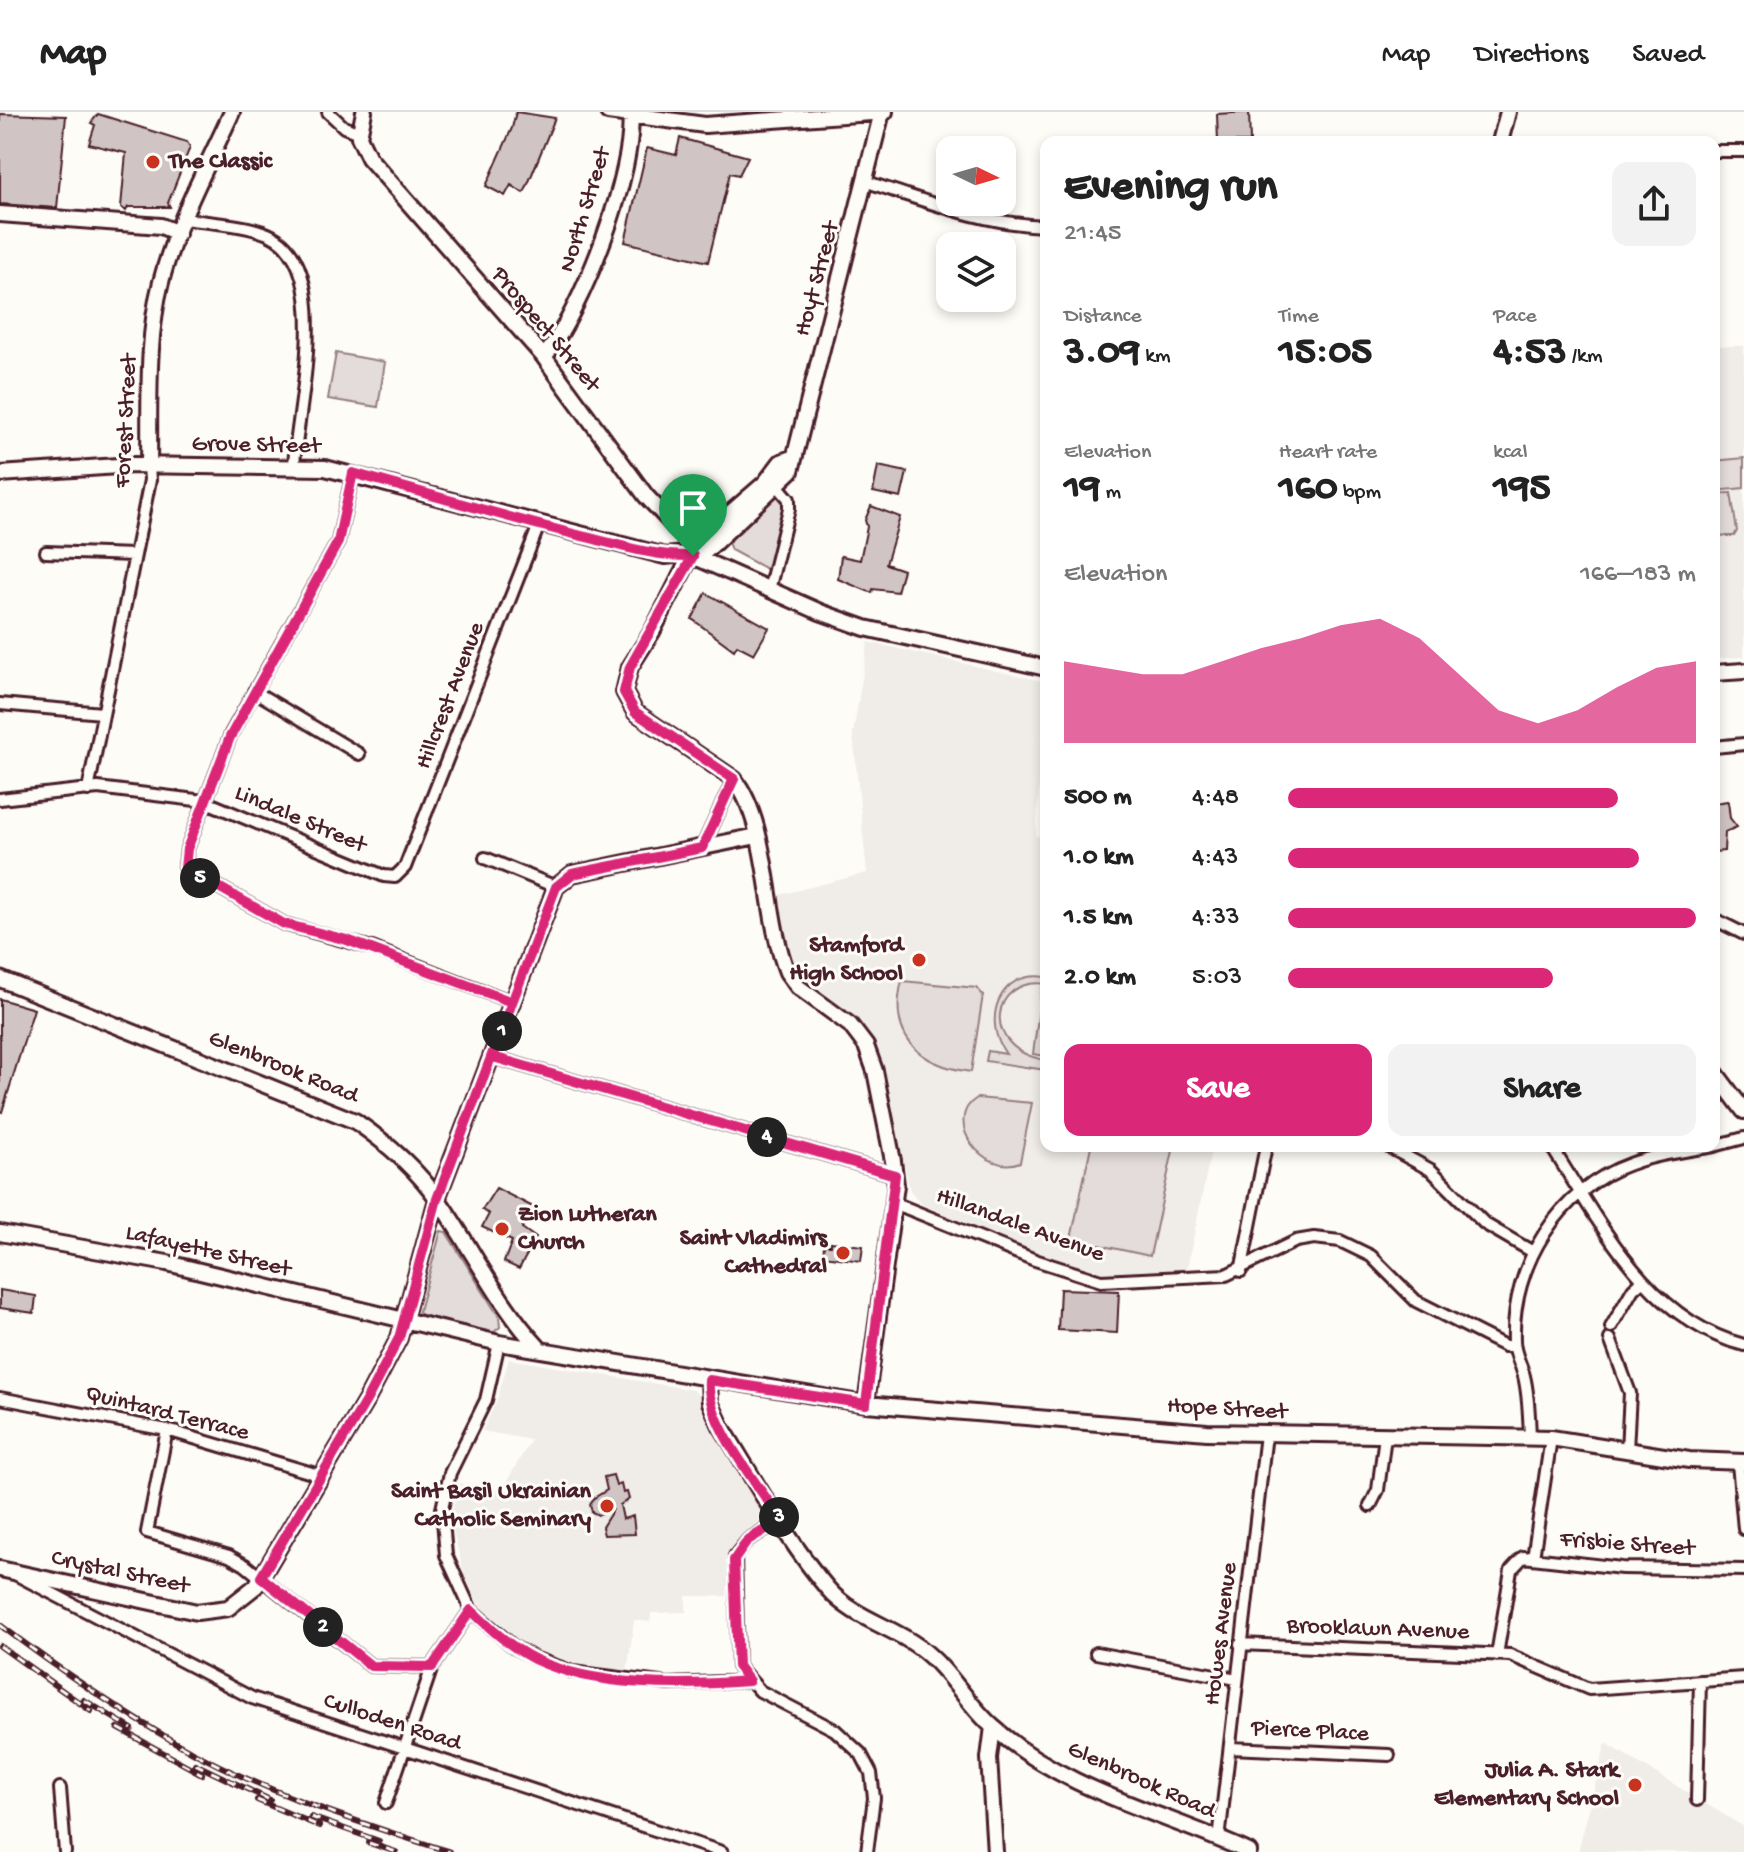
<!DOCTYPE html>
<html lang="en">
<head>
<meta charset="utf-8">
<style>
	body { margin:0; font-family:"Gochi Hand",sans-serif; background:#f2f2f2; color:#222; height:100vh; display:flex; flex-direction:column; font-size:30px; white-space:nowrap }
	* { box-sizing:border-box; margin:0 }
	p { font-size:26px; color:#767676 }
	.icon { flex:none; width:44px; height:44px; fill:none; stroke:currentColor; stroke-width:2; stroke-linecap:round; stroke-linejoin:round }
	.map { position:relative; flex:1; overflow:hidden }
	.sheet { position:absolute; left:1040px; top:24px; width:680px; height:1016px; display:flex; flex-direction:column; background:#fff; border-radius:16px; box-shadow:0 4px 12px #0003 }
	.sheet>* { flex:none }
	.needle { width:52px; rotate:95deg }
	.buttons { position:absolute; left:936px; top:24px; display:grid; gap:16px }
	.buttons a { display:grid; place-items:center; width:80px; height:80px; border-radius:16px; background:#fff; box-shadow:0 4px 12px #0003; font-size:40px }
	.pin { position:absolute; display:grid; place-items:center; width:68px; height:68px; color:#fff; margin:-82px -34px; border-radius:50% 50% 50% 0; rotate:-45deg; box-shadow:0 0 8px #0007 }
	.pin .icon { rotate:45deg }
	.km { position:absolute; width:40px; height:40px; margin:-20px; border-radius:50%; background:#222; color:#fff; font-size:22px; line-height:40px; text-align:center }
	.round { display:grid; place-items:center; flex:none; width:84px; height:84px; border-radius:16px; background:#f2f2f2 }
	.head { display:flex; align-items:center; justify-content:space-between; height:136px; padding:0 24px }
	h1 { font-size:44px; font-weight:800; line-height:60px }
	.figures { display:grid; grid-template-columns:repeat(3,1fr); gap:12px; height:136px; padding:8px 24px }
	.figures div { display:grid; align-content:center }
	.figures b { font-size:40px; font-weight:800 }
	.figures small { font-size:22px; font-weight:400 }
	.figures p { font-size:22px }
	.chart { height:224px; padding:16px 24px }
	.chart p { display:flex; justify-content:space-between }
	.chart svg { width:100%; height:144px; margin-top:8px; fill:#db2777; opacity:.7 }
	.action { display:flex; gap:16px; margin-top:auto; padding:16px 24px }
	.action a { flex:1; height:92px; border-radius:16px; background:#db2777; color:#fff; font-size:32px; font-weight:800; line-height:92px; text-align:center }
	.action a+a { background:#f2f2f2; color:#222 }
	ul { padding:0 24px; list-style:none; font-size:26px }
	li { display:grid; grid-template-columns:128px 96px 1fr; align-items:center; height:60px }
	li i { height:20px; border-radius:10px; background:#db2777 }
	header { display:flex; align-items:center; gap:48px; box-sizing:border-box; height:112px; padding:0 40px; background:#fff; border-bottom:2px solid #e0e0e0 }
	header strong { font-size:38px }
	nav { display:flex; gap:44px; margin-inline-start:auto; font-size:28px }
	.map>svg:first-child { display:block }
</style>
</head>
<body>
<header>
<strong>Map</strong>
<nav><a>Map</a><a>Directions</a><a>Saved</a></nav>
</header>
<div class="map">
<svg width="1744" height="1740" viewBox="0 0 1744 1740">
	<rect width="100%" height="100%" fill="#fdfcf7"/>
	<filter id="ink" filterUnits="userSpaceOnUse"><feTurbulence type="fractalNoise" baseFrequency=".0125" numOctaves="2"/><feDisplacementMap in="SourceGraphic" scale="16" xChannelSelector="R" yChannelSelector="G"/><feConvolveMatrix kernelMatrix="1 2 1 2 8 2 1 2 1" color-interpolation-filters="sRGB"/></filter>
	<g filter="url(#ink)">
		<!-- built -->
		<path fill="#f0ece8" d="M1714,234H1744V545L1714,547Z
			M868,530L1046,570L1036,724L1046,726V1034H1212L1186,1162H1099L1045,1145L921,1092L910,1078L880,945L865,919L800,865L784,831L775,784L867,761L853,622Z
			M509,1247L693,1278L704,1289L711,1314L769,1408L741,1425L732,1437L730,1484H686V1500L651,1501L650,1510L634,1508L627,1561L571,1553L518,1530L479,1493L464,1462L451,1411L457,1371L501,1379L531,1328L482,1319L496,1291Z
			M1606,1631L1744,1715V1740H1578Z"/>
		<!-- green -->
		<path fill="#e3dcda" stroke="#967e82" stroke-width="2" d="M336,241L385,250L378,295L328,287Z
			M1744,346V376L1714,379V349Z
			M778,381L785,390L768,458L731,438L728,430Z
			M1731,381L1737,419L1734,424H1721L1714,420V382Z
			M1046,865V872C990,864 979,938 1046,948V958L986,949L988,939L1006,942C981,908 999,857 1046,865Z
			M902,869L977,876L983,883L971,960C918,953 888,924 902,869Z
			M1042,876L1046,877V944L1033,942Z
			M977,986L1032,991L1020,1050C984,1065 941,1008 977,986Z
			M1091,1034H1174L1150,1144L1071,1127Z
			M441,1119L446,1120L499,1205L500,1215L493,1221L418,1202Z"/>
		<!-- building -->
		<path fill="#d0c5c4" stroke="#4a1f2b" stroke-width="2" d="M516,0L555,6L526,77L523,81L511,73L505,84L486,74L512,16Z
			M1249,0L1250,30H1218L1217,2Z
			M0,2L66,4L57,96L0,92Z
			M98,2L187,30L190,35L168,91L170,95H128L126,99L121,95L126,41L89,32L95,13L91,11Z
			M680,26L748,45L739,63L730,61L708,150L625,130L647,36L676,43Z
			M878,354L907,360L901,386L873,380Z
			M871,394L900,405L886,452L903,458L897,480L873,477L872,481L838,467L841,444L860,448L867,415L865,408Z
			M706,481L769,516L754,542L737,533L734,538L692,507Z
			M1728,689L1730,706L1737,715L1725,720L1724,739L1714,740V691Z
			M0,887L34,897L2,1000L0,999Z
			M496,1076L533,1095L522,1116L536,1126L519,1157L504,1150L512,1129L482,1115L489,1102L482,1098Z
			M831,1130L863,1134L861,1149L823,1144L824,1133H831Z
			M1060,1177L1119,1179L1117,1221L1058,1218Z
			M0,1178L36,1184L34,1201L0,1196Z
			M613,1363L616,1374L621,1372L623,1381L627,1380L629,1387L620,1393L623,1407L633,1404L635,1422L604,1423L602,1415L612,1399L598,1403L592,1400L590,1392L594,1386L607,1378L604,1365Z"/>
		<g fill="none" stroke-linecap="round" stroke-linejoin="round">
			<defs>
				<path id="street" d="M328,0L344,15L359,21
					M1714,39H1744
					M867,70C926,89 983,112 1046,114
					M184,107C210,111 244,112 268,122C336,151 297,297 294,353
					M353,361L338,430L231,622L187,737L185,756L284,812L372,836L512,890
					M46,440L134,443
					M769,478L789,397V387L777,373
					M254,579L359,642
					M0,592L102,601
					M1714,635L1744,632
					M88,678L150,368L149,354
					M0,687L98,676L204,689L384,764L395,765L405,755L539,413
					M702,736L734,667
					M485,746L556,775
					M1714,807L1744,822
					M493,945L895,1063
					M1387,1034L1431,1058L1485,1112L1533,1140
					M1551,1034C1601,1112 1648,1208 1744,1233
					M1714,1034L1744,1026
					M894,1091L1035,1148L1101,1169L1226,1163L1296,1129L1314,1126L1340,1129L1371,1144L1416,1189L1505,1234H1514
					M1241,1159L1266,1034
					M1611,1215L1633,1177L1643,1168
					M1610,1227L1630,1281L1627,1338
					M499,1231L486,1288L450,1361L442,1397L446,1443L471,1498L514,1535L534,1546L573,1560L668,1572L749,1569
					M0,1286L167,1318L322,1364
					M167,1318L147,1420L229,1444L245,1453L371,1554L432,1555
					M1530,1325C1529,1305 1529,1284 1524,1264C1521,1252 1514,1241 1514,1229C1511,1154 1559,1077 1630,1052C1656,1042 1686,1039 1714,1034
					M1738,1351L1744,1417
					M1370,1394L1378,1378L1385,1324
					M781,1408L748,1428L735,1444L738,1554L760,1579L835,1618L861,1642L871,1661L874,1686L867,1740
					M1533,1446L1551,1326
					M15,1462L252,1586L722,1740
					M1240,1532L1510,1543L1589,1577L1744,1566
					M1096,1541L1237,1567
					M1497,1543L1511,1458L1523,1445L1622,1456L1744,1458
					M1230,1636L1389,1643
					M60,1676L65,1740
					M1697,1688L1700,1569
					M386,1691L432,1555L471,1498
					M1219,1727L1266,1322"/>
				<path id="secondary" d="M364,0L359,25L369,46L544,245L646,384L683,423L693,444
					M608,0L705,13L885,0
					M1500,30L1508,0
					M0,102L161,114L178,121
					M544,245C581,201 637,57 630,0
					M794,345L781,350L765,371L699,428L652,520L630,555L624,580L635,600L734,667C770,713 764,804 787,860L798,875L850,913L866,934L875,959L893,1049L896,1073L866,1292
					M149,354C150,294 146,228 161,170C176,111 207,55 232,0
					M0,362L133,353L325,356L665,444L705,440L791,359L882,0
					M693,444L820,500L865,516L1046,556
					M1714,561L1744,559
					M0,867L355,1009C387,1031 417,1057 439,1089C473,1138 498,1192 539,1236
					M1714,959L1744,999
					M0,1121L167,1151L499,1231L866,1292L1207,1320L1551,1326L1689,1348L1744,1350
					M709,1268L710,1290L721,1314C755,1368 786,1428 828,1477C853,1506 889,1513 919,1535C949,1557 966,1591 993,1615C1064,1679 1165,1701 1249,1740
					M0,1457L197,1500L228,1496L256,1474L367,1287L399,1226L437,1087L556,775L572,762L757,724
					M993,1615L989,1646L995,1740"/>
			</defs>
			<!-- street casing -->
			<use href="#street" stroke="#4a1f2b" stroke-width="16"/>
			<!-- secondary casing -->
			<use href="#secondary" stroke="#4a1f2b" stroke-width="20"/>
			<!-- street -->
			<use href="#street" stroke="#fdfcf7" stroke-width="10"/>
			<!-- secondary -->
			<use href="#secondary" stroke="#fdfcf7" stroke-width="14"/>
			<defs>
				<path id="rail" d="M0,1513C57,1556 115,1596 178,1632C262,1680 358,1710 450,1740
					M0,1534L91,1599
					M84,1588L132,1617
					M118,1616L202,1662
					M195,1652L270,1688
					M257,1688L319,1714
					M311,1705L379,1729
					M369,1731L396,1740"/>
			</defs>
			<!-- rail casing -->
			<use href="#rail" stroke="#4a1f2b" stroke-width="6"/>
			<!-- rail -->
			<use href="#rail" stroke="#fdfcf7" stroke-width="3" stroke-dasharray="9" stroke-linecap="butt"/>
		</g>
	</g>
	<g fill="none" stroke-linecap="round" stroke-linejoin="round" filter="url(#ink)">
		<defs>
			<path id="route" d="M693,444L630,555L624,580L635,600L734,667L702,736L572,762L556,775L437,1087L399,1226L367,1287L261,1465L371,1554L432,1555L471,1498C490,1516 510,1535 534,1547C595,1576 683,1574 749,1569L738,1554L734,1448L748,1428L781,1408C758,1372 705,1310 709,1268L866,1292L895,1063L493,945L512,890L347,828L284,812L185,756L187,737L230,625L338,430L353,361C428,382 502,404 578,423C616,432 654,445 693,444"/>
		</defs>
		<!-- route casing -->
		<use href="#route" stroke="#fff" stroke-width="16"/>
		<!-- route -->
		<use href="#route" stroke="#db2777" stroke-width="10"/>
	</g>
	<!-- markers -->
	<g fill="#c8321e" stroke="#fdfcf7" stroke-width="3">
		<circle cx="153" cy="50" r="8"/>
		<circle cx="919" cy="848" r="8"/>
		<circle cx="502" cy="1117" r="8"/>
		<circle cx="843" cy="1141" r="8"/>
		<circle cx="607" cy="1394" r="8"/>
		<circle cx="1635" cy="1673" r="8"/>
	</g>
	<g text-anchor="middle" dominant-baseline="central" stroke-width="6" stroke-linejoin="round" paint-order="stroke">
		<!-- poi labels -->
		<g font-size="24" font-weight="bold" fill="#4a1f2b" stroke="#fdfcf7" text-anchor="end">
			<text x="169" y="50" text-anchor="start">The Classic</text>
			<text x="903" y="834">Stamford<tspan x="903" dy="28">High School</tspan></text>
			<text x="518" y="1103" text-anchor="start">Zion Lutheran<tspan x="518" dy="28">Church</tspan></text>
			<text x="827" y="1127">Saint Vladimirs<tspan x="827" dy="28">Cathedral</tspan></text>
			<text x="591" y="1380">Saint Basil Ukrainian<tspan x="591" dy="28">Catholic Seminary</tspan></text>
			<text x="1619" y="1659">Julia A. Stark<tspan x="1619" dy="28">Elementary School</tspan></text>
		</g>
		<!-- street labels -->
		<g font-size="24" fill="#4a1f2b" stroke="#fdfcf7">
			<text transform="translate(586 98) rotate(-73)">North Street</text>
			<text transform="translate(818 167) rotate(-75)">Hoyt Street</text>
			<text transform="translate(545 218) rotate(50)">Prospect Street</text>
			<text transform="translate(127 309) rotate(-87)">Forest Street</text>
			<text transform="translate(256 334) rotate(1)">Grove Street</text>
			<text transform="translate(451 584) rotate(-69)">Hillcrest Avenue</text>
			<text transform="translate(300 708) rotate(23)">Lindale Street</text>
			<text transform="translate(283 956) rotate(22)">Glenbrook Road</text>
			<text transform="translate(1020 1114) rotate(20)">Hillandale Avenue</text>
			<text transform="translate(208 1140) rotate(13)">Lafayette Street</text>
			<text transform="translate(1227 1298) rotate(3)">Hope Street</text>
			<text transform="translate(167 1302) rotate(14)">Quintard Terrace</text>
			<text transform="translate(1627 1433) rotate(4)">Frisbie Street</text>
			<text transform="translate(120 1461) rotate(12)">Crystal Street</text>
			<text transform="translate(1378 1518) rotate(2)">Brooklawn Avenue</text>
			<text transform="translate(1222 1522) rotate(-83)">Howes Avenue</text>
			<text transform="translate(392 1611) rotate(18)">Culloden Road</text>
			<text transform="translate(1310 1620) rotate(3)">Pierce Place</text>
			<text transform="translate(1141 1669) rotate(24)">Glenbrook Road</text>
		</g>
	</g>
</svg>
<div class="buttons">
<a><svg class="needle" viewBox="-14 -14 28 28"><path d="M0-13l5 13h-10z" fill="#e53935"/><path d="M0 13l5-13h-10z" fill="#767676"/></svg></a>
<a><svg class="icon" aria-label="layers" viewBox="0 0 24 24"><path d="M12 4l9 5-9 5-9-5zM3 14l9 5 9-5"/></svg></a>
</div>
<div class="pin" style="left:693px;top:444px;background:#1e9e55"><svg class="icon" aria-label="arrive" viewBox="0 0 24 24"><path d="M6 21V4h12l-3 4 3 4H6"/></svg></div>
<b class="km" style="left:502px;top:919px">1</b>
<b class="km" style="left:323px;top:1515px">2</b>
<b class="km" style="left:779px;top:1405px">3</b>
<b class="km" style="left:767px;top:1025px">4</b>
<b class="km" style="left:200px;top:766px">5</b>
<section class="sheet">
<div class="head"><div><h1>Evening run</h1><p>21:45</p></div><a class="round"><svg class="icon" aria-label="share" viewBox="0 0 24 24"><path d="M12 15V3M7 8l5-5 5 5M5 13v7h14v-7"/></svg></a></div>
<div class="figures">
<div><p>Distance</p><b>3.09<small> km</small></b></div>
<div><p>Time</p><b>15:05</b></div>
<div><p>Pace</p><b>4:53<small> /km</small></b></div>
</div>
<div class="figures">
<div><p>Elevation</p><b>19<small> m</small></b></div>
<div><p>Heart rate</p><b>160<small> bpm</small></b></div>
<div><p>kcal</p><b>195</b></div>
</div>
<div class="chart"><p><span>Elevation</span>166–183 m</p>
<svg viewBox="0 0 160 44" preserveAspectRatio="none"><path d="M0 44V19L10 21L20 23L30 23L40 19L50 15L60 12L70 8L80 6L90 12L100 23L110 34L120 38L130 34L140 27L150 21L160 19V44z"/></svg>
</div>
<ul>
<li><b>500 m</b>4:48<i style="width:81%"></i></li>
<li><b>1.0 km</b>4:43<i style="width:86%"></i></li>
<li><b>1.5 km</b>4:33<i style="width:100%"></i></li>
<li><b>2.0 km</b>5:03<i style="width:65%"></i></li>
</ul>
<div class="action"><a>Save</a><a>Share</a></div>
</section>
</div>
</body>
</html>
